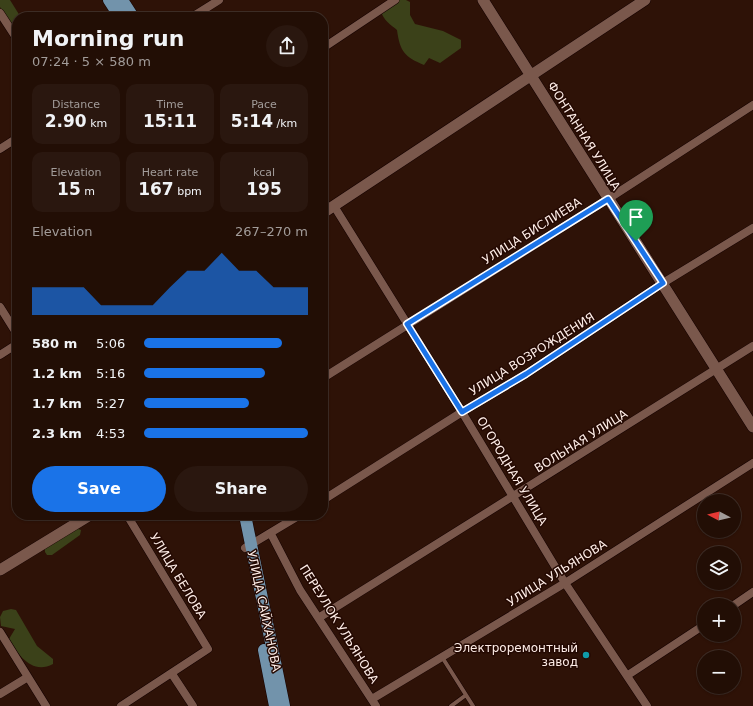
<!DOCTYPE html>
<html lang="en">
<head>
<meta charset="utf-8">
<style>
	body { margin:0; font-family:"DejaVu Sans",sans-serif; background:#2a170f; color:#f1f3f6; height:100vh; display:flex; flex-direction:column; font-size:15px; white-space:nowrap }
	* { box-sizing:border-box; margin:0 }
	p { font-size:13px; color:#a29c9a }
	.icon { flex:none; width:22px; height:22px; fill:none; stroke:currentColor; stroke-width:2; stroke-linecap:round; stroke-linejoin:round }
	.map { position:relative; flex:1; overflow:hidden }
	.details { position:absolute; left:12px; top:12px; width:316px; height:508px; display:flex; flex-direction:column; background:#220e05; border-radius:16px; box-shadow:0 1px 3px #0004,0 0 0 1px #3f2e27 }
	.details>* { flex:none }
	.needle { width:26px; rotate:277deg }
	.tools { position:absolute; left:697px; top:494px; display:grid; gap:8px }
	.tools a { display:grid; place-items:center; width:44px; height:44px; border-radius:50%; background:#220e05; box-shadow:0 1px 3px #0004,0 0 0 1px #3f2e27; font-size:20px }
	.pin { position:absolute; display:grid; place-items:center; width:34px; height:34px; color:#fff; margin:-41px -17px; border-radius:50% 50% 50% 0; rotate:-45deg; box-shadow:0 0 4px #0007 }
	.pin .icon { rotate:45deg }
	.round { display:grid; place-items:center; flex:none; width:42px; height:42px; border-radius:21px; background:#2a170f }
	.summary { display:flex; align-items:center; justify-content:space-between; height:68px; padding:0 20px }
	h1 { font-size:22px; font-weight:800; line-height:30px }
	.figures { display:grid; grid-template-columns:repeat(3,1fr); gap:6px; height:68px; padding:4px 20px }
	.figures div { display:grid; align-content:center; border-radius:10px; background:#2a170f; text-align:center }
	.figures b { font-size:17px; font-weight:800 }
	.figures small { font-size:11px; font-weight:400 }
	.figures p { font-size:11px }
	.chart { height:112px; padding:8px 20px }
	.chart p { display:flex; justify-content:space-between }
	.chart svg { width:100%; height:72px; margin-top:4px; fill:#1a73e8; opacity:.7 }
	.cta { display:flex; gap:8px; margin-top:auto; padding:8px 20px }
	.cta a { flex:1; height:46px; border-radius:24px; background:#1a73e8; color:#fff; font-size:16px; font-weight:800; line-height:46px; text-align:center }
	.cta a+a { background:#2a170f; color:#f1f3f6 }
	ul { padding:0 20px; list-style:none; font-size:13px }
	li { display:grid; grid-template-columns:64px 48px 1fr; align-items:center; height:30px }
	li i { height:10px; border-radius:5px; background:#1a73e8 }
	.map>svg:first-child { display:block }
</style>
</head>
<body>
<div class="map">
<svg width="753" height="706" viewBox="0 0 753 706">
	<rect width="100%" height="100%" fill="#2e1207"/>
	<!-- green -->
	<path fill="#3b4119" d="M0,0H10L20,16L17,17V26L13,27L0,7Z
		M399,0H406L410,2V15L415,24L443,31L461,40V48L440,63L429,58L424,65C405,57 400,52 397,30C391,25 383,20 381,11Z
		M75,528L81,530L80,535L52,555H47L45,552V546Z
		M11,609L16,610L37,646L53,659V664C32,675 18,655 9,639L15,629L1,626L0,617L3,611Z"/>
	<g fill="none" stroke-linecap="round" stroke-linejoin="round">
		<defs>
			<path id="lane" d="M442,657L473,706
				M451,706L466,695"/>
			<path id="street" d="M0,13L17,39
				M192,17L219,0
				M323,48L395,0
				M0,149L17,138
				M334,206L462,412L565,583L647,706
				M0,307L17,334
				M0,355L17,344
				M323,378L608,199L753,105
				M323,500L462,412L526,374L663,283L753,228
				M271,534L300,590L376,706
				M245,548L300,515
				M734,605L753,592
				M320,617L753,346
				M0,632L46,706
				M172,674L193,706
				M628,675L704,625
				M0,694L28,677
				M372,699L565,583L753,463
				M121,706L208,649L127,515"/>
			<path id="secondary" d="M483,0L753,427
				M323,213L645,0
				M0,570L90,515"/>
			<path id="primary" d="M109,0L120,17
				M122,0L133,17
				M245,515L284,706
				M264,650L275,706"/>
		</defs>
		<!-- lane casing -->
		<use href="#lane" stroke="#140100" stroke-width="5"/>
		<!-- street casing -->
		<use href="#street" stroke="#140100" stroke-width="9"/>
		<!-- secondary casing -->
		<use href="#secondary" stroke="#140100" stroke-width="12"/>
		<!-- primary casing -->
		<use href="#primary" stroke="#140100" stroke-width="13"/>
		<!-- lane -->
		<use href="#lane" stroke="#7a584c" stroke-width="4"/>
		<!-- street -->
		<use href="#street" stroke="#7a584c" stroke-width="8"/>
		<!-- secondary -->
		<use href="#secondary" stroke="#7a584c" stroke-width="11"/>
		<!-- primary -->
		<use href="#primary" stroke="#7293ab" stroke-width="12"/>
	</g>
	<g fill="none" stroke-linecap="round" stroke-linejoin="round">
		<defs>
			<path id="route" d="M608,199L663,283L526,374L462,412L407,324Z"/>
		</defs>
		<!-- route casing -->
		<use href="#route" stroke="#fff" stroke-width="8"/>
		<!-- route -->
		<use href="#route" stroke="#1a73e8" stroke-width="5"/>
	</g>
	<!-- markers -->
	<circle fill="#0f9aa8" stroke="#240902" stroke-width="1.5" cx="586" cy="655" r="4"/>
	<g text-anchor="middle" dominant-baseline="central" stroke-width="3" stroke-linejoin="round" paint-order="stroke">
		<!-- street labels -->
		<g font-size="12" fill="#feede7" stroke="#240902">
			<text transform="translate(584 136) rotate(58)">ФОНТАННАЯ УЛИЦА</text>
			<text transform="translate(532 231) rotate(-32)">УЛИЦА БИСЛИЕВА</text>
			<text transform="translate(532 354) rotate(-32)">УЛИЦА ВОЗРОЖДЕНИЯ</text>
			<text transform="translate(581 441) rotate(-32)">ВОЛЬНАЯ УЛИЦА</text>
			<text transform="translate(512 471) rotate(59)">ОГОРОДНАЯ УЛИЦА</text>
			<text transform="translate(557 573) rotate(-32)">УЛИЦА УЛЬЯНОВА</text>
			<text transform="translate(178 576) rotate(59)">УЛИЦА БЕЛОВА</text>
			<text transform="translate(264 611) rotate(78)">УЛИЦА САЙХАНОВА</text>
			<text transform="translate(339 624) rotate(58)">ПЕРЕУЛОК УЛЬЯНОВА</text>
		</g>
		<!-- poi labels -->
		<g font-size="12" fill="#feede7" stroke="#240902" text-anchor="end">
			<text x="578" y="648">Электроремонтный<tspan x="578" dy="14">завод</tspan></text>
		</g>
	</g>
</svg>
<div class="tools">
<a><svg class="needle" viewBox="-14 -14 28 28"><path d="M0-13l5 13h-10z" fill="#e53935"/><path d="M0 13l5-13h-10z" fill="#a29c9a"/></svg></a>
<a><svg class="icon" aria-label="layers" viewBox="0 0 24 24"><path d="M12 4l9 5-9 5-9-5zM3 14l9 5 9-5"/></svg></a>
<a>+</a>
<a>−</a>
</div>
<div class="pin" style="left:636px;top:241px;background:#1e9e55"><svg class="icon" aria-label="arrive" viewBox="0 0 24 24"><path d="M6 21V4h12l-3 4 3 4H6"/></svg></div>
<section class="details">
<div class="summary"><div><h1>Morning run</h1><p>07:24 · 5 × 580 m</p></div><a class="round"><svg class="icon" aria-label="share" viewBox="0 0 24 24"><path d="M12 15V3M7 8l5-5 5 5M5 13v7h14v-7"/></svg></a></div>
<div class="figures">
<div><p>Distance</p><b>2.90<small> km</small></b></div>
<div><p>Time</p><b>15:11</b></div>
<div><p>Pace</p><b>5:14<small> /km</small></b></div>
</div>
<div class="figures">
<div><p>Elevation</p><b>15<small> m</small></b></div>
<div><p>Heart rate</p><b>167<small> bpm</small></b></div>
<div><p>kcal</p><b>195</b></div>
</div>
<div class="chart"><p><span>Elevation</span>267–270 m</p>
<svg viewBox="0 0 160 44" preserveAspectRatio="none"><path d="M0 44V27L10 27L20 27L30 27L40 38L50 38L60 38L70 38L80 27L90 17L100 17L110 6L120 17L130 17L140 27L150 27L160 27V44z"/></svg>
</div>
<ul>
<li><b>580 m</b>5:06<i style="width:84%"></i></li>
<li><b>1.2 km</b>5:16<i style="width:74%"></i></li>
<li><b>1.7 km</b>5:27<i style="width:64%"></i></li>
<li><b>2.3 km</b>4:53<i style="width:100%"></i></li>
</ul>
<div class="cta"><a>Save</a><a>Share</a></div>
</section>
</div>
</body>
</html>
